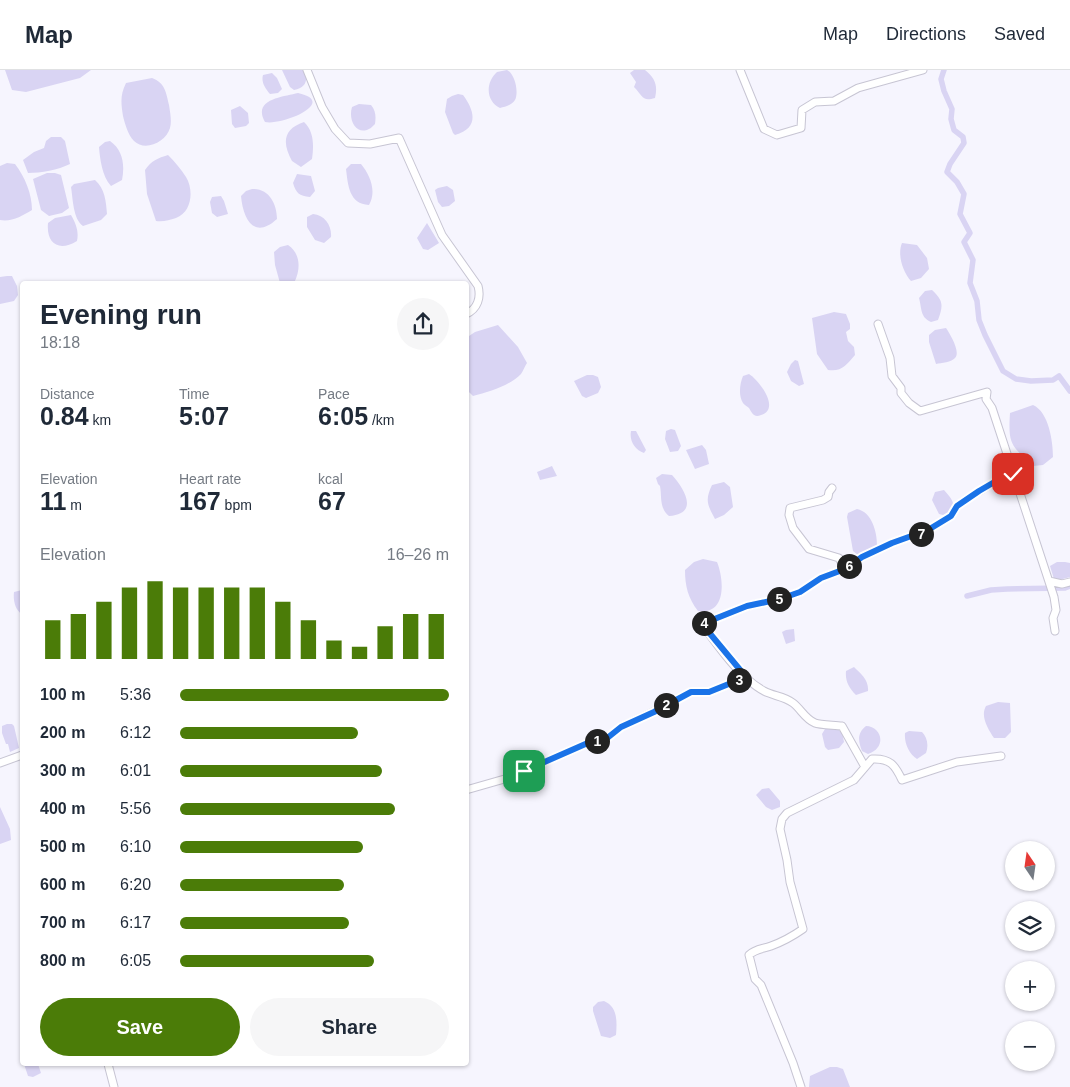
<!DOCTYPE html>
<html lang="en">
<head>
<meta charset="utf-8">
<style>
	body { margin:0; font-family:Helvetica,sans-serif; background:#f6f6f7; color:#1f2937; height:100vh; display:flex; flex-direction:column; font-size:19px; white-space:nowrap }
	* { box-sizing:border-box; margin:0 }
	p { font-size:16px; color:#747a83 }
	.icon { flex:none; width:28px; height:28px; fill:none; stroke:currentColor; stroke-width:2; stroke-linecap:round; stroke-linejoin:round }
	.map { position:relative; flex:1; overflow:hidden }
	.details { position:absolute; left:20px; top:211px; width:449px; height:785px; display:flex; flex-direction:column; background:#fff; border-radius:5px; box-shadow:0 1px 4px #0004 }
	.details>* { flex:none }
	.needle { width:32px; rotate:347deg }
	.controls { position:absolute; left:1005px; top:771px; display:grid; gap:10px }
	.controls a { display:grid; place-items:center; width:50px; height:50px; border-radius:50%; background:#fff; box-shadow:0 1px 4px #0004; font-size:25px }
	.pin { position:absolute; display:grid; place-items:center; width:42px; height:42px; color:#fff; margin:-21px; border-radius:10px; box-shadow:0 2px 8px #0006 }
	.km { position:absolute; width:25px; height:25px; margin:-12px; border-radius:50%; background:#222; color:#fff; font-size:14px; line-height:25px; text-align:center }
	.round { display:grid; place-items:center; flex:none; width:52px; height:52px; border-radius:26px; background:#f6f6f7 }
	.head { display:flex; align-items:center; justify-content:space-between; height:85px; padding:0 20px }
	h1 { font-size:28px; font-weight:700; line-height:38px }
	.metrics { display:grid; grid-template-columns:repeat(3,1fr); gap:8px; height:85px; padding:5px 20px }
	.metrics div { display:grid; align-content:center }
	.metrics b { font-size:25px; font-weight:700 }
	.metrics small { font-size:14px; font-weight:400 }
	.metrics p { font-size:14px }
	.chart { height:140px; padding:10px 20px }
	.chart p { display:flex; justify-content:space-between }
	.chart svg { width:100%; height:90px; margin-top:5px; stroke:#4b7c08; stroke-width:6 }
	.primary-button { display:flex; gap:10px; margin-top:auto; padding:10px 20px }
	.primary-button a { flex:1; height:58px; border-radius:30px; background:#4b7c08; color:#fff; font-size:20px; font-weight:700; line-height:58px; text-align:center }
	.primary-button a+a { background:#f6f6f7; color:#1f2937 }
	ul { padding:0 20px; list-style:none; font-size:16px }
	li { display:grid; grid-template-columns:80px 60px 1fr; align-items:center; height:38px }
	li i { height:12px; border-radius:6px; background:#4b7c08 }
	header { display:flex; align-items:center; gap:30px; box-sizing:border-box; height:70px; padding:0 25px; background:#fff; border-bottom:1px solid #e0e1e3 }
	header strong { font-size:24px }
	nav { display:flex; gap:28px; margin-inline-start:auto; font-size:18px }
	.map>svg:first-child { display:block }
</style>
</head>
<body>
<header>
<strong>Map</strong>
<nav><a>Map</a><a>Directions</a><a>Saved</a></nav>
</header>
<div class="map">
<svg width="1070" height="1017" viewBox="0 0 1070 1017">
	<rect width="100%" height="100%" fill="#f6f5fe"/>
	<!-- water -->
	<path fill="#d9d4f3" d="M5,0H91L80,8L26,22L12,20Z
		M282,0H305C308,10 306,18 294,20L290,17Z
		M507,0C515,4 519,22 515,30C512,35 505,37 500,38C486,31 485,13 497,2Z
		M634,0H645C655,8 658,15 655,28C642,32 643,26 634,17L636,12L630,3Z
		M272,3L277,8L282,19L278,23L270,24C265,18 261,12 263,5Z
		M152,8C165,13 166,22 169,35C170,42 172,51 170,58C166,72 145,82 134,71C128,65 125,54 123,46C121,33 120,25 126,13Z
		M298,23C339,32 282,56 265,52C252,29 283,27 298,23Z
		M458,24L463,25C475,41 479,58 455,65L453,63L445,42L447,29L452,26Z
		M359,34L371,35C376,41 376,47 375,54C361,70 347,54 352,37Z
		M240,36L248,43L249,53L246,56L235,58L232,54L231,40Z
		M304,52C314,61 314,76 312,89L301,97L292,91C282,73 283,59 304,52Z
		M51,67H61L65,71L70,94C58,100 41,103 28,103L23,90L34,82L44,78L46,71Z
		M110,71C123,80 125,95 122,110L111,116C102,106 100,89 99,77L105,72Z
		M168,85C175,92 181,99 186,107C194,120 192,142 176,148C169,150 164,152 156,151L147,124L145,100C151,91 158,88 168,85Z
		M7,93L15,94C25,107 32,124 32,140C22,146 12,152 0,150V96Z
		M351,94H361C370,105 377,121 369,135C349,134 348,115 346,99Z
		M47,103H55L61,105L69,138L62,143L49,146L41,140L33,109Z
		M297,104L311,106L315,121L310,127C299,126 296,123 293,113Z
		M95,110C105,119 106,131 107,144L101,150L83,156C73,149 73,129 71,117L74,114Z
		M447,116L453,120L455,131L449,136L442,137L438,132L435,120L438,118Z
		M252,119C269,118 277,134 277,149C254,170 243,149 241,126L246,121Z
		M221,126L224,131L228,144L217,147L212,143L210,132L212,127Z
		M313,144C325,145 332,156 331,167L324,173L315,170L307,157V147Z
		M71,145C76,154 79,161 77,171C59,182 46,174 48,153L55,148Z
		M427,153L439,173L428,180L423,179L417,168Z
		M902,173L917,175L927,188L929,199L921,208L911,211C903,202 897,185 902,173Z
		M288,175C300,183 301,198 295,211L280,213L275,195L274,182L280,177Z
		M7,206H12L17,216L18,225L14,231L0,234V207Z
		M932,220C944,231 943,236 938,250L931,252C920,247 922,239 919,228L925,221Z
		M834,242L846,244L850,254V259L846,262L848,271L854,277L855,285C846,295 842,302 828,300L817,284L812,248Z
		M498,255L518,277L527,293C525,296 523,301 521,304C509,316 489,322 473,326L466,319V268L475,262Z
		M946,258C950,264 961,282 955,288C952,292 941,293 936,294L929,272V265L935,260Z
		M795,290L798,291L804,314L799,316L791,311L787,302L791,294Z
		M749,304C759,310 781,339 761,345C754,348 752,343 749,338C747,336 744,335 743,333C738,325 740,313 743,306Z
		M587,305H593L598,307L601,317L598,323L586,328L582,326L574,311Z
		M1033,335C1049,342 1053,372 1053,387L1043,395L1033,396C1011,375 1008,375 1010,343Z
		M671,359L675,360L681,376L678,381L670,382L665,369L666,361Z
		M631,361H636L646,380L644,383C635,380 629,371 631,361Z
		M702,375L706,380L709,394L695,399L686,380Z
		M552,396L557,406L540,410L537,402Z
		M662,404L672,405C684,418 700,444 669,446C659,438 662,426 660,416L658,414L656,408Z
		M724,412L730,417L733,437L724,445L715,449C707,434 705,430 712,415Z
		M944,420C953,430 958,436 947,446L939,444L932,430L935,422Z
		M857,439C872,442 877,462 877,475L873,480L858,485L853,481L847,447L848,443Z
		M703,489L717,492C724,509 727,545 698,541C688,528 685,516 685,500L694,492Z
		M1057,492H1065L1070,493V507L1059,510L1054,509L1050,496Z
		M22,520V544C15,540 13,530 14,522Z
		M794,559L795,571L786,574L782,562L786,560Z
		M854,597C861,604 869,610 868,621L856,625C849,618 845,611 846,601Z
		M998,632L1010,633L1011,662L1005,668H994C988,659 980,646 986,636Z
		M7,654H12L14,656L19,678L10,682L8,674H6L2,663V656Z
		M866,656C881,656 888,677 868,684L862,681C858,671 857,663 866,656Z
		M832,658L837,659L842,662L844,672L839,678L828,680L825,677L822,664L825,659Z
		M909,661L922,662C927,667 929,675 926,683L917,689C909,684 904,673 905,663Z
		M769,718L780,731V737L772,740L766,737L756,725L762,719Z
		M0,737L10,759L11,770L0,774Z
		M604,931C618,937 617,952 616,965L610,968L601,966L593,941V937L598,932Z
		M24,994H38L41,1003L33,1007L28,1006Z
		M830,997H837L843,999L850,1017H809L810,1006Z"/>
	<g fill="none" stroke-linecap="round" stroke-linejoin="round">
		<!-- canal -->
		<path stroke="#d9d4f3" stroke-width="5.5" d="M944,0L941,9L944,21L952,39L951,49L954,60L963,67L964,73L950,94L947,102L957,112L964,124L960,144L970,163L964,172L973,190L970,213L977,231L979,250L985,265L1003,301L1016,309L1031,311L1053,310L1059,306L1070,321
			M967,526L991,520L1007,519L1065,518L1070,516"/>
		<defs>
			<path id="minor" d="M307,0L322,37L335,59L348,73L370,74L399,68L442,165L478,216C481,227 478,239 466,244
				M740,0L764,59L777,65L801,58L802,40L815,32L834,31L858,18L923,0
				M878,254L890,288L892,306L901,318V323L909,333L920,341L987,322L986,329L992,338L1054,527L1056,540L1053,548L1055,561
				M832,418L829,422L828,427L823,430L790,438L789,445L793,458L809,479L839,488L845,499L862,487L892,473L928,460L951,446L957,436L965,430L1003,407L1013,404
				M845,499L821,508L800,522L780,529L747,536L702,554C717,575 741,609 764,621C773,626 784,626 793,633C801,639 805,649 815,653C820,655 834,655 842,656L865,697
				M1049,511L1062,514L1070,512
				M0,693L22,685
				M466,720L508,708L590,672L606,669L621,657L653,642L691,622H709L746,607
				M108,994L114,1017
				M801,1017L793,993L761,915L755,909L749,885C755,879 763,879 771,876C782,872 793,866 803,859L790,812L787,790L780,759L782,749L787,743L854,710L872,689C890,688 895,695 902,710L957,692L1001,686"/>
		</defs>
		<!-- minor casing -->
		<use href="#minor" stroke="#c7c5d3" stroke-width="9"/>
		<!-- minor -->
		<use href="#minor" stroke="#fff" stroke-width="7"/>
	</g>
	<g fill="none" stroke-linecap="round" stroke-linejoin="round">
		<defs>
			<path id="route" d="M524,701L590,672L606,669L621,657L654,642L691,622H709L746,607L702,554L747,536L780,529L800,522L821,508L845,499L862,487L892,473L928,460L951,446L957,436L979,421L1003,407L1013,404"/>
		</defs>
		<!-- route casing -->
		<use href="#route" stroke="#fff" stroke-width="10"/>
		<!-- route -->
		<use href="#route" stroke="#1a73e8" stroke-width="6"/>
	</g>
</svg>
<div class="controls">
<a><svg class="needle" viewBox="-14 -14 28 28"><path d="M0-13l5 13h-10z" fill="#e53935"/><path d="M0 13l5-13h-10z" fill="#747a83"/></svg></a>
<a><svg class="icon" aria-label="layers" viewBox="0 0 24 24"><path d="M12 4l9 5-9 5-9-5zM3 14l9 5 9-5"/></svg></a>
<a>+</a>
<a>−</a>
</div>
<div class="pin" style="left:524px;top:701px;background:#1e9e55"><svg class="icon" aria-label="arrive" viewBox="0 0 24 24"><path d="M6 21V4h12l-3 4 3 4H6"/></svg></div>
<div class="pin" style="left:1013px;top:404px;background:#d93025"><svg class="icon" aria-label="check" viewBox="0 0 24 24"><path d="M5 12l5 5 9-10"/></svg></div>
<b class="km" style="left:597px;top:671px">1</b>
<b class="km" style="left:666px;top:635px">2</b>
<b class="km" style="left:739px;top:610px">3</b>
<b class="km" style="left:704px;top:553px">4</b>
<b class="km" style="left:779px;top:529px">5</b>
<b class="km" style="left:849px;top:496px">6</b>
<b class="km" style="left:921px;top:464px">7</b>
<section class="details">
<div class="head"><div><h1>Evening run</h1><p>18:18</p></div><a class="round"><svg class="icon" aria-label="share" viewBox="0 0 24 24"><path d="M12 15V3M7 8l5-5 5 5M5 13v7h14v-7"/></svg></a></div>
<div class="metrics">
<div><p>Distance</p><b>0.84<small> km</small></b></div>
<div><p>Time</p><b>5:07</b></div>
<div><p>Pace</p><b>6:05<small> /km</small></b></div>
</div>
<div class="metrics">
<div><p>Elevation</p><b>11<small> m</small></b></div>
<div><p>Heart rate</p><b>167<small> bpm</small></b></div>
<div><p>kcal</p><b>67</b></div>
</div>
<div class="chart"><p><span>Elevation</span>16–26 m</p>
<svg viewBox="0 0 160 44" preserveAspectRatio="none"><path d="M5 44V25M15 44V22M25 44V16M35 44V9M45 44V6M55 44V9M65 44V9M75 44V9M85 44V9M95 44V16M105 44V25M115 44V35M125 44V38M135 44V28M145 44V22M155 44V22"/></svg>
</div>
<ul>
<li><b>100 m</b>5:36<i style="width:100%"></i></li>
<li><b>200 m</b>6:12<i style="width:66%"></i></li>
<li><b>300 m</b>6:01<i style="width:75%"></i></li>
<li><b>400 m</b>5:56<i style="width:80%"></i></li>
<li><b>500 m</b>6:10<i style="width:68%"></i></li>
<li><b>600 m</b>6:20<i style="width:61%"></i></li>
<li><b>700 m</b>6:17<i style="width:63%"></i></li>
<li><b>800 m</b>6:05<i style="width:72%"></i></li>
</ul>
<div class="primary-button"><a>Save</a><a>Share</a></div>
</section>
</div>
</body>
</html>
